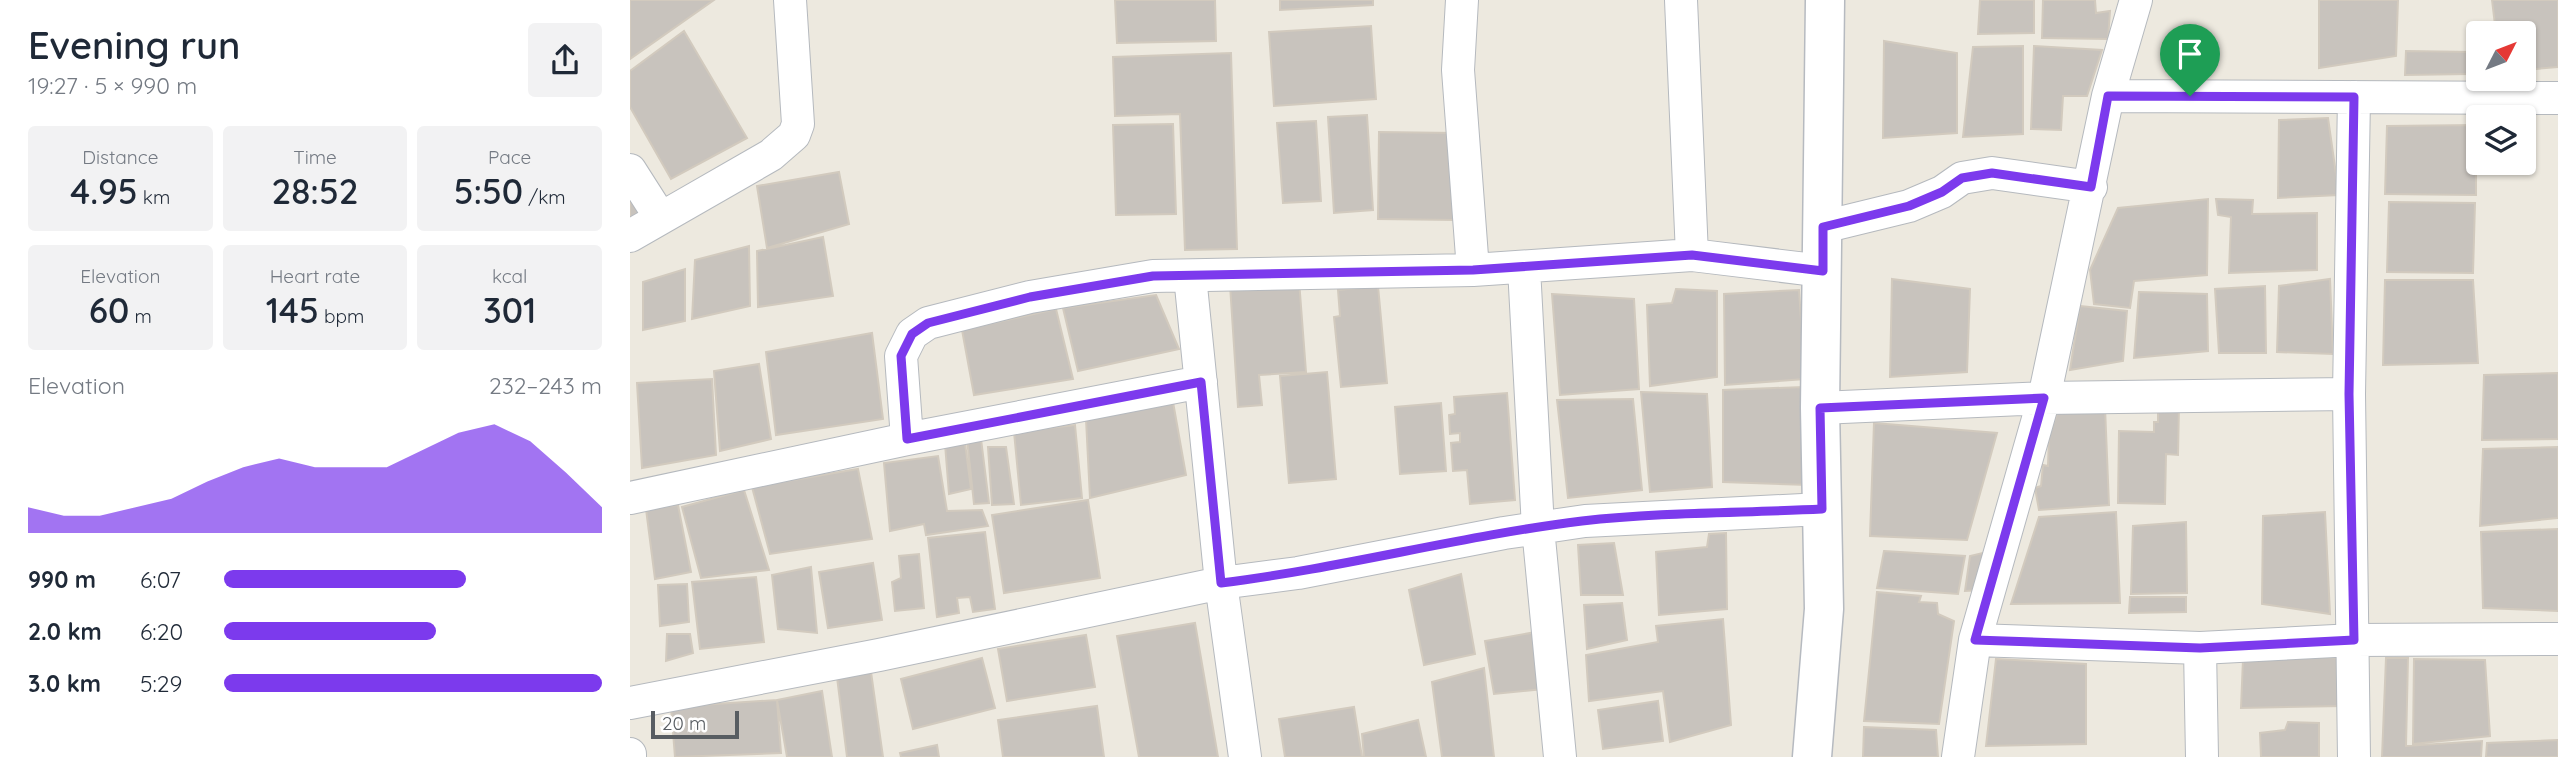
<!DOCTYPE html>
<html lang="en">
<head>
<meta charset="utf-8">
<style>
	body { margin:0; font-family:Quicksand,sans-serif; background:#f2f2f3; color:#1f2937; height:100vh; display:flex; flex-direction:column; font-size:26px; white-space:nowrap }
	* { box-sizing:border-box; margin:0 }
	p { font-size:23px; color:#747a83 }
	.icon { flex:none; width:38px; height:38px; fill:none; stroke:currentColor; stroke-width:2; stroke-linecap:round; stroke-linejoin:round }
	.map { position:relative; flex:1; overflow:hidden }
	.side { display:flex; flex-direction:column; background:#fff; width:630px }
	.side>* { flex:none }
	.needle { width:46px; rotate:48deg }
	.fabs { position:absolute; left:1836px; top:21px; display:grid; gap:14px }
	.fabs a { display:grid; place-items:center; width:70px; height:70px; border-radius:7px; background:#fff; box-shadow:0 2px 5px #0004; font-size:35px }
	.scale { position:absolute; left:21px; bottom:18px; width:88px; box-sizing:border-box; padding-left:7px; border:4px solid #585d62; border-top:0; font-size:19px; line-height:24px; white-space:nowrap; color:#585d62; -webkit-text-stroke:5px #fff; paint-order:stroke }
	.pin { position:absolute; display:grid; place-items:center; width:60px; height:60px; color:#fff; margin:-72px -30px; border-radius:50% 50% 50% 0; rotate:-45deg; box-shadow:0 0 7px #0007 }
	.pin .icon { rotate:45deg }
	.round { display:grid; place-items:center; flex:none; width:74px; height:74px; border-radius:7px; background:#f2f2f3 }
	.headline { display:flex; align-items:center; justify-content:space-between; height:119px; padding:0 28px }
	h1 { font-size:38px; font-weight:600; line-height:52px }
	.figures { display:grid; grid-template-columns:repeat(3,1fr); gap:10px; height:119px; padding:7px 28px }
	.figures div { display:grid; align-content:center; border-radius:7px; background:#f2f2f3; text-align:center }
	.figures b { font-size:35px; font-weight:600 }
	.figures small { font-size:19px; font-weight:400 }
	.figures p { font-size:19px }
	.chart { height:196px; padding:14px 28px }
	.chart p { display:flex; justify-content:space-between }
	.chart svg { width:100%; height:126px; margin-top:7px; fill:#7c3aed; opacity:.7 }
	ul { padding:0 28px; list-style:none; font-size:23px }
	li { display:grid; grid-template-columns:112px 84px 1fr; align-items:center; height:52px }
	li i { height:18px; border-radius:9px; background:#7c3aed }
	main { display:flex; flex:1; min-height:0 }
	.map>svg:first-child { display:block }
</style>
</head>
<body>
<main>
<section class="side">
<div class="headline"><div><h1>Evening run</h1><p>19:27 · 5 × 990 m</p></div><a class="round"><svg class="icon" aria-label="share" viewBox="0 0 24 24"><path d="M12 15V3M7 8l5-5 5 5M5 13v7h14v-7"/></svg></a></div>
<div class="figures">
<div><p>Distance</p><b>4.95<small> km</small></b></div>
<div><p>Time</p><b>28:52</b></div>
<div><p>Pace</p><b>5:50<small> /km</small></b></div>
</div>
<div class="figures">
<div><p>Elevation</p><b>60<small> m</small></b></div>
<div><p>Heart rate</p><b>145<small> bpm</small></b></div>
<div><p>kcal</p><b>301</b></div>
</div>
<div class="chart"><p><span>Elevation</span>232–243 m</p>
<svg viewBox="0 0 160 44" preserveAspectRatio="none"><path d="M0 44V35L10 38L20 38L30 35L40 32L50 26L60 21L70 18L80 21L90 21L100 21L110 15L120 9L130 6L140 12L150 23L160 35V44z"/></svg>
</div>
<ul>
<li><b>990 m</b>6:07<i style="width:64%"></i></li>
<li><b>2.0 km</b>6:20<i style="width:56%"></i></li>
<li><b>3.0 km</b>5:29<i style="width:100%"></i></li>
</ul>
</section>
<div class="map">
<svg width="1928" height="757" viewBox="0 0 1928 757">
	<rect width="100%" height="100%" fill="#ede9df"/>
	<!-- building -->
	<path fill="#c8c3bd" stroke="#d2cabe" stroke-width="2" d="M0,0H84L0,59Z
		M485,0H585L586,41L487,43Z
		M650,0H743V5L650,10Z
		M1350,0H1404V33L1348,34Z
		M1413,0H1465L1466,13L1480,11L1478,39L1412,38Z
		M1689,0H1768L1766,56L1689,68Z
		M1862,0H1928V67L1894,70V33H1866Z
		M741,26L746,99L644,106L639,32Z
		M54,31L117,138L41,179L0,107V71Z
		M1254,41L1327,53V133L1253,138Z
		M1393,46V134L1333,137L1343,47Z
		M1404,46L1472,50L1457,96H1433L1431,130L1401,129Z
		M1776,51L1843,52L1839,74L1775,75Z
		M601,53L607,249L555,250L550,114L485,116L483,57Z
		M737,115L743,210L704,213L698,117Z
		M1698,118L1709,195L1648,198L1649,120Z
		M686,121L691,201L653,203L647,123Z
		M543,124L546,214L486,215L483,125Z
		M1846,125V195L1755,194L1757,126Z
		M749,132L825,133V220L748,219Z
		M209,172L219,224L137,248L127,186Z
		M0,180L21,213L0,225Z
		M1578,199L1577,275L1504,281L1500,308L1464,304L1460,270L1488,208Z
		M1586,199L1623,200L1622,214L1687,213V270L1599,273L1601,217L1588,215Z
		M1759,202L1845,203L1843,273L1757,272Z
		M193,237L203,296L128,307L127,251Z
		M119,246L120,306L62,319L65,260Z
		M55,269V321L13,330V282Z
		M1262,279L1340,289L1337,372L1260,377Z
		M1700,279L1703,354L1647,352L1649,286Z
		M669,280L676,372L629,375L632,405L608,407L600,285Z
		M1755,280H1843L1848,363L1753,365Z
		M748,286L757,383L711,387L704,317L710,316L708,290Z
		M1635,286L1636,353H1589L1585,289Z
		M1046,289L1087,291V377L1020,386L1017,305L1042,303Z
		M1169,290L1175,379L1095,385L1094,294Z
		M1509,292L1577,294L1578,351L1504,358Z
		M922,294L1004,299L1009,389L930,395Z
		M526,295L549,349L448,371L433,308Z
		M1450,306L1497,311L1493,361L1440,370Z
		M426,309L443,379L344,395L332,330Z
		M242,333L253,419L146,435L136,352Z
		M129,364L141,439L90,451L84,371Z
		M697,372L706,479L659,483L650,376Z
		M1928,373V439L1852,440L1854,375Z
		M82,379L86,455L12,468L7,383Z
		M1173,387L1178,485L1093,482V390Z
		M1011,392L1077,394L1082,487L1020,492Z
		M877,393L885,500L840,504L837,470L823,471L821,443L830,442V433L820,434L819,415L825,414L824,397Z
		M1003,399L1012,490L938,498L927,400Z
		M543,402L556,475L460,498L456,419Z
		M811,403L816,471L770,474L765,407Z
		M1528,405H1549L1548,455L1536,454L1535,504L1488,503L1489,431L1524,432V422H1528Z
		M1430,406L1475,407L1479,505L1409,510L1405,488L1411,486L1413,465L1418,466L1419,436Z
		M1244,423L1367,433L1337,540L1240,536Z
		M445,425L452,498L391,505L384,432Z
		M337,439H351L359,503L344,504Z
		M335,443L341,489L319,494L315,444Z
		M358,447H376L384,504L362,505Z
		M1928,447V518L1850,526L1853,449Z
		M308,456L317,511L352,510L358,526L296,535L294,524L260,531L254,463Z
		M228,469L242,539L140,554L122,487Z
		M114,490L139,570L71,578L52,507Z
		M458,500L470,578L374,593L362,515Z
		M48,505L61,572L25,579L16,509Z
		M1486,512L1490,603L1381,604L1409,517Z
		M1695,512L1700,614L1632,604L1633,516Z
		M1556,522L1557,593L1501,594L1503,526Z
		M1928,529V611L1853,608L1851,532Z
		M355,532L365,609L343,612L340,597L327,598L329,613L307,617L298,538Z
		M1096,533L1097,609L1029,615L1026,552L1077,547L1079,534Z
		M984,543L993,595H951L948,545Z
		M1254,551L1335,556L1328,594L1247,588Z
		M1361,551L1353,590L1335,591L1340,556Z
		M289,554L294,608L265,611L262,582L271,578L269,556Z
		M243,563L252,620L198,628L189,572Z
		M181,567L187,633L148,629L142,575Z
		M831,574L845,654L794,665L779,590Z
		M126,577L134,642L70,649L62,582Z
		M57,584L59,622L30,626L28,585Z
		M1247,592L1291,596L1289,602L1307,603L1308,614L1324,621L1309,724L1234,721Z
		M1500,597H1556V612L1499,613Z
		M992,603L997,640L957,649L954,605Z
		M1093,619L1101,725L1040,742L1033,691L959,701L956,655L1028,642L1026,626Z
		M565,623L588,757H509L487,636Z
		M906,632L913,689L864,694L855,641Z
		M37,634H60L63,653L36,661Z
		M456,635L465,687L377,701L368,649Z
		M1709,657L1712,706L1611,708L1613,659Z
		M352,658L365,708L283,729L271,679Z
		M1756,658H1778L1776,746L1852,741L1851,757H1752Z
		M1366,659L1456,664V744L1356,746Z
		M1784,659L1855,660L1860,736L1783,744Z
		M854,668L864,757H812L802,682Z
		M241,672L253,757H217L207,677Z
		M192,691L202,757H157L147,700Z
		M147,700L151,753L45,757L41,707Z
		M1028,701L1033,741L973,749L968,710Z
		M467,706L474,757H373L368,720Z
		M724,707L732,757H655L649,719Z
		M788,720L796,757H734L732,734Z
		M1658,722L1689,723V757H1631L1630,733L1655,730Z
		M1234,727L1306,730L1308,757H1233Z
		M1928,740V757H1856L1857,743Z
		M307,745L309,757H271L270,753Z"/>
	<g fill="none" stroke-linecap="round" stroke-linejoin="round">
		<defs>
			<path id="street" d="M832,0L828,70L843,270
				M1051,0L1062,255
				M1478,96L1928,98
				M1724,97L1719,394L1724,757
				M0,170L30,217
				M1193,227L1279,206L1312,192L1332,178L1362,173L1461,187
				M0,236L141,155L164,135L168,124L160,0
				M894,268L908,528L930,757
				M560,276L591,583L615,757
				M1190,408L1414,398L1719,394
				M277,439L271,356L282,334L298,323L400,297L523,276L843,270L1062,255L1193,271
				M0,498L277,439L571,382
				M1345,640L1570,648L1724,640L1928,639
				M1570,648L1572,757
				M0,703L249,655L591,583L668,573L874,533L955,521L1192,509
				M0,754V757
				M1328,757L1345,640L1414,398L1478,96L1506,0"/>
			<path id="secondary" d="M1182,757L1194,609L1190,408L1195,0"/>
		</defs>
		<!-- street casing -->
		<use href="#street" stroke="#b5b9be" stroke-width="34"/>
		<!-- secondary casing -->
		<use href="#secondary" stroke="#b6bac0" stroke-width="41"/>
		<!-- street -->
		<use href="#street" stroke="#fff" stroke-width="32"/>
		<!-- secondary -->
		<use href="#secondary" stroke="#fff" stroke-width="38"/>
	</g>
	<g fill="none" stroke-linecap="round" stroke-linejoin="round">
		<defs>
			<path id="route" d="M1478,96L1724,97L1719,394L1724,640L1570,648L1345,640L1414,398L1190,408L1192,509C1112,513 1031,512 952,521C831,536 712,568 591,583L571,382L277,439L271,356L282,334L298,323L400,297L523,276L843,270L1062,255L1193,271V227L1279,206L1312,192L1332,178L1362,173L1461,187Z"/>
		</defs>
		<!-- route casing -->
		<use href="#route" stroke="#fff" stroke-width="14"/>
		<!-- route -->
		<use href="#route" stroke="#7c3aed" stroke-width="9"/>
	</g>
</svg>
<div class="fabs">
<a><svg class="needle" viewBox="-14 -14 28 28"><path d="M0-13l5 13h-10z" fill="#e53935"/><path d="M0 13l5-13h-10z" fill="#747a83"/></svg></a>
<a><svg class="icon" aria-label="layers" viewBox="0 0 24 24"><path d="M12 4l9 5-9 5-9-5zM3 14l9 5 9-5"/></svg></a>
</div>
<div class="scale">20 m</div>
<div class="pin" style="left:1560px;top:96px;background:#1e9e55"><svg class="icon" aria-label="arrive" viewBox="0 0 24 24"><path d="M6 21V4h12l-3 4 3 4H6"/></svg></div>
</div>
</main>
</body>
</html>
